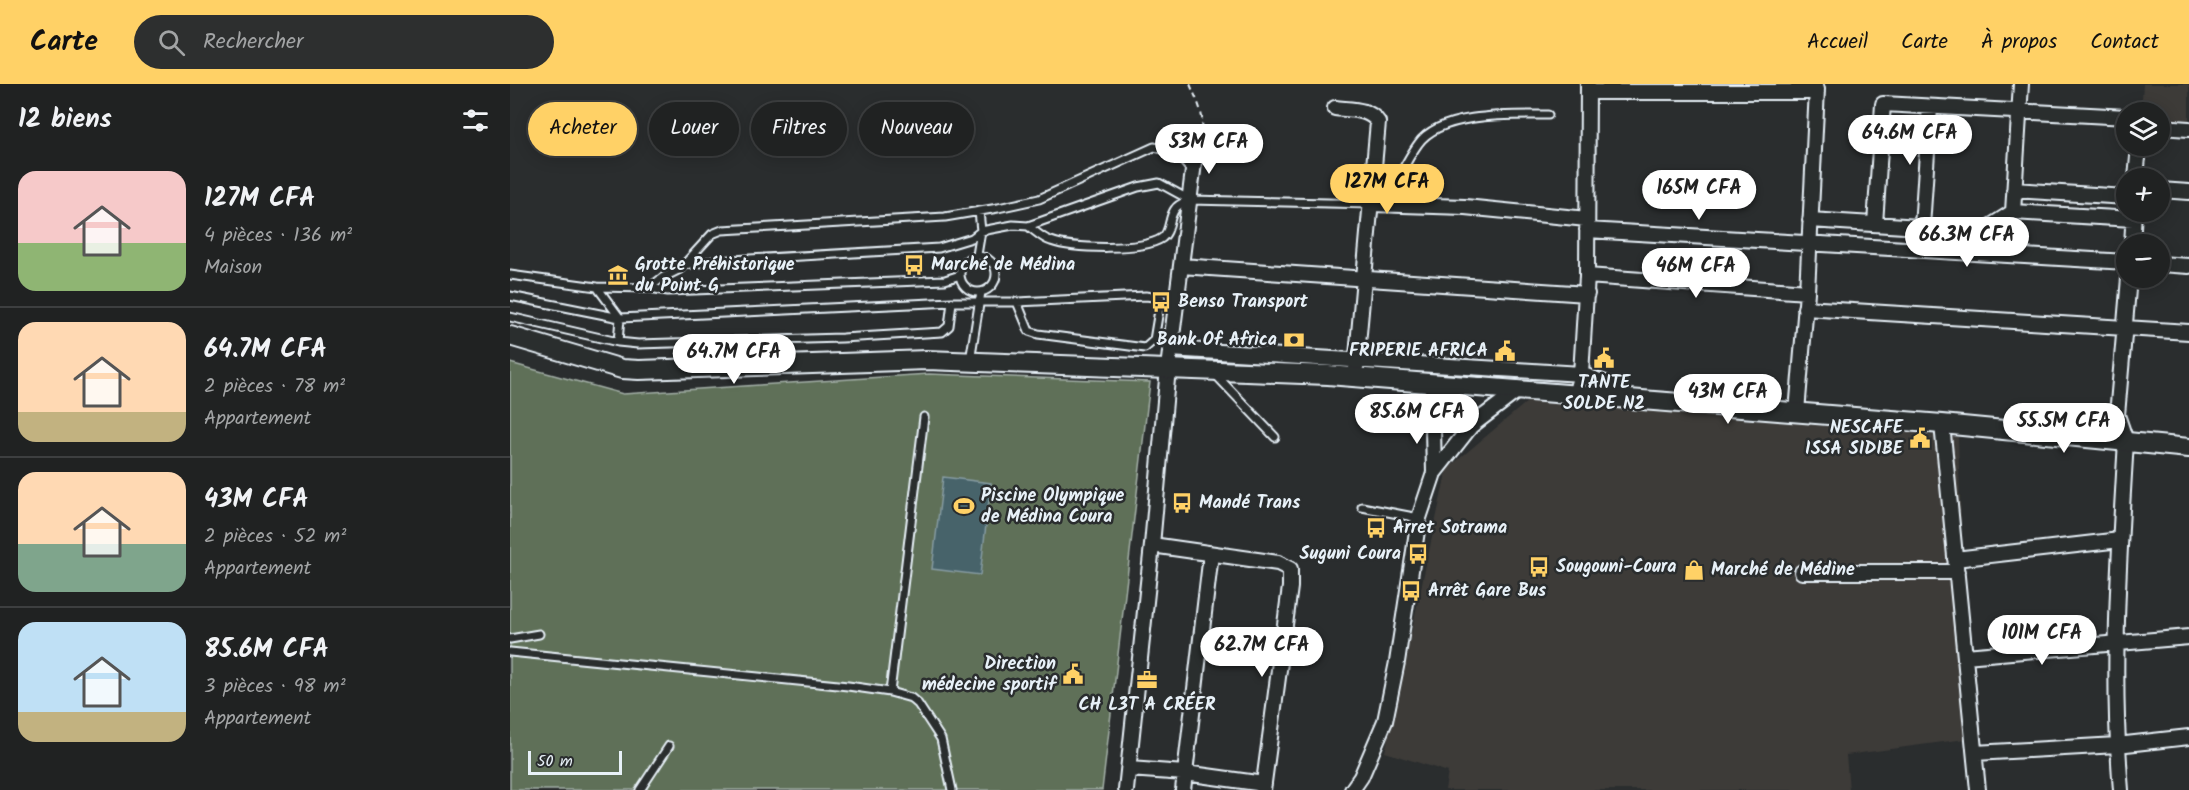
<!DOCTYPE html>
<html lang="fr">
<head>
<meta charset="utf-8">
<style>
  :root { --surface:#202222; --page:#2d2f2f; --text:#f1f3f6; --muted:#a2a4a5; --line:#3d3f40; --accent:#ffd166 }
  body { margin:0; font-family:Kalam,sans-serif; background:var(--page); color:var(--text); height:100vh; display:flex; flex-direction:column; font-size:22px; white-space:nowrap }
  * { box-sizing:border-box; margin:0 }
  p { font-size:20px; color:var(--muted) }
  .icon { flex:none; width:33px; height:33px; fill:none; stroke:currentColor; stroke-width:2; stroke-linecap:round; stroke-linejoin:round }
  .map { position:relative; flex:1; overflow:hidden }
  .sheet { display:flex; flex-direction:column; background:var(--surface); width:510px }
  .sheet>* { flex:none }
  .top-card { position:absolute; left:18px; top:18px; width:570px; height:54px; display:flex; gap:12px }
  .controls { position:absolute; left:1606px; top:18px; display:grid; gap:12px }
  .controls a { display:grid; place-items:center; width:54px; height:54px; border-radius:50%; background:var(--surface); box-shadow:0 3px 15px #0003,0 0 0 2px var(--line); font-size:30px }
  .scale { position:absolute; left:18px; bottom:15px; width:94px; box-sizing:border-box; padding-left:6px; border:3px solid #e8f1f8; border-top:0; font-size:16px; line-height:21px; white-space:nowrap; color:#e8f1f8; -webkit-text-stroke:4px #2a2d2e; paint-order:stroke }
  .price { position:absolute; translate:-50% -51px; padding:0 14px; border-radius:21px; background:#fff; color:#222; font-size:20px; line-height:39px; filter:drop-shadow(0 2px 3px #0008) }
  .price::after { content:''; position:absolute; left:50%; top:36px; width:18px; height:14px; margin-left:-9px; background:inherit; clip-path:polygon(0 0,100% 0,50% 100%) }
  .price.active { background:var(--accent); color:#111 }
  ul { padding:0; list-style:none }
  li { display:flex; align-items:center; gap:18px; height:150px; padding:0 18px }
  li+li { border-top:2px solid var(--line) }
  li span { display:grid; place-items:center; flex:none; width:168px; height:120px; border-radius:18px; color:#555 }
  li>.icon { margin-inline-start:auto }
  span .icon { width:72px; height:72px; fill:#fffc; stroke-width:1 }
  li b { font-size:26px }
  h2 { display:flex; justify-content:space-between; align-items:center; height:72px; padding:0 18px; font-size:26px }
  .pill { padding:0 21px; border-radius:27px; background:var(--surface); box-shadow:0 3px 15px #0003,0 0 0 2px var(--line); font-size:21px; line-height:54px }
  .pill.active { background:var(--accent); color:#111 }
  header { display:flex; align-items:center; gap:36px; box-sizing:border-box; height:84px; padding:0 30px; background:var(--accent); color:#111 }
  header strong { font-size:28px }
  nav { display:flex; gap:33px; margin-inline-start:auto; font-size:21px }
  .search { width:420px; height:54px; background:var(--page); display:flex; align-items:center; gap:15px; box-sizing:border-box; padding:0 21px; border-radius:33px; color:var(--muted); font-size:22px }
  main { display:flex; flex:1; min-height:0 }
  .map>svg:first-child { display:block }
  .built { fill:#3d3b38 }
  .green { fill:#5f7058; stroke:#a4b0a8; stroke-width:1.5 }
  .water { fill:#46636a; stroke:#879ca3; stroke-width:1.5 }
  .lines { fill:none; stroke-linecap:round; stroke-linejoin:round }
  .service-casing { stroke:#e8f1f8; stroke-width:11 }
  .minor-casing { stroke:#e8f1f8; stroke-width:18 }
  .tertiary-casing { stroke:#e8f1f8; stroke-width:22 }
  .path { stroke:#e8f1f8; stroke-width:2; stroke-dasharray:6 4.5; stroke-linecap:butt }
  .service { stroke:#2a2d2e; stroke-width:7 }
  .minor { stroke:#2a2d2e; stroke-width:14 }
  .tertiary { stroke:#2a2d2e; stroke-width:18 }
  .labels { text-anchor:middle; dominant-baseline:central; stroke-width:5; stroke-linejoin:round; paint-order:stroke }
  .poi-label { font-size:18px; font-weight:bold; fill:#e8f1f8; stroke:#2a2d2e; text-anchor:start }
</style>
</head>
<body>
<header>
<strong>Carte</strong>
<div class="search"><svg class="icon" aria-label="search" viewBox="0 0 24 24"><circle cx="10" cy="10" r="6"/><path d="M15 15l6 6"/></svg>Rechercher</div>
<nav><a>Accueil</a><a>Carte</a><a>À propos</a><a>Contact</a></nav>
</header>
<main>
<section class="sheet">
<h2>12 biens<svg class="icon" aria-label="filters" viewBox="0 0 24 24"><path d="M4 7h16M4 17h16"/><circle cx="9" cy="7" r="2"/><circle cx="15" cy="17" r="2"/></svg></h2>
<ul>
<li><span style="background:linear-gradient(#f6c9c9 60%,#8fb573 0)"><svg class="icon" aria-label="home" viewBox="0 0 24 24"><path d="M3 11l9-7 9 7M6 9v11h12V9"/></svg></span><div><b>127M CFA</b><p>4 pièces · 136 m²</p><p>Maison</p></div></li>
<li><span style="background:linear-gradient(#ffd9b3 75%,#c2b280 0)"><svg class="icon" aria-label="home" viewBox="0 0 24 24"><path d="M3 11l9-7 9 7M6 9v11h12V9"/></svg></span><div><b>64.7M CFA</b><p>2 pièces · 78 m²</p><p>Appartement</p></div></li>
<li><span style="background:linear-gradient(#ffd9b3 60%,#7fa58c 0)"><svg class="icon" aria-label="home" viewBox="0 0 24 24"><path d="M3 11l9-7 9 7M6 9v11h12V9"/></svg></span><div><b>43M CFA</b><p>2 pièces · 52 m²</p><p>Appartement</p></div></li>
<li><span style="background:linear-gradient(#bfe0f5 75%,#c2b280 0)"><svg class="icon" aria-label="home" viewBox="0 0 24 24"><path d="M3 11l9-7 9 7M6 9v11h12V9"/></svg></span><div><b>85.6M CFA</b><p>3 pièces · 98 m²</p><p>Appartement</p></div></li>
</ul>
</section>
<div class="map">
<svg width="1679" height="706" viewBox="0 0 1679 706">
  <rect width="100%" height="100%" fill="#2a2d2e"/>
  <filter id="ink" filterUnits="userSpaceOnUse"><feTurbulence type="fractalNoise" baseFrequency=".0167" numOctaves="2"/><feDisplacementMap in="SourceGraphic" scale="12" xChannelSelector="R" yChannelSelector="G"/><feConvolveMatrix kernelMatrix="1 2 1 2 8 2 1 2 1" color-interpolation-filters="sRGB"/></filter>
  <g filter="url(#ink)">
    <path class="built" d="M1633 0H1679V45L1650 43V28H1631Z
      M1018 317 1448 353 1456 586 1463 654 1336 671 1339 706H935L938 688 875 668 937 385Z"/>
    <path class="green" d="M0 279 113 310 419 290 640 298 592 706H0Z"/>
    <path class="water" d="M433 393 481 399 470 491 422 485Z"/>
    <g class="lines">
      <g class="service-casing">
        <path id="service" d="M680 116 649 99 628 103 518 142C525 147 533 155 541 157 563 165 633 167 652 154 661 148 658 134 665 125 668 120 675 118 680 116L862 120
          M875 121C885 101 895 78 908 60 930 28 1002 31 1038 31
          M467 171 471 147 503 141 518 142
          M450 190a18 18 0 1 1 36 0a18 18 0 1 1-36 0Z
          M174 181 204 177 429 164 462 154 471 147 469 127
          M0 191 87 203 139 204 152 194 170 185 202 150 212 146 435 133 488 124 529 115 644 63C663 66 671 73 682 88
          M87 203 110 234 108 258
          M139 204 158 207 435 196 450 191
          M0 212 110 234 442 218H507L636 212 651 214 644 256 635 264 528 250 519 247 507 218
          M0 233 108 258 128 260 332 254 432 248 439 242 442 218
          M460 277 471 208
          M705 290 765 353
          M852 423 909 434
          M0 555 29 550
          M0 568 338 602 380 608 401 614 408 620 431 655 442 706
          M380 608 414 333
          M130 706 159 662"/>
      </g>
      <g class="minor-casing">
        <path id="minor" d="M1078 8H1307
          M825 24C840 26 859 24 868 38L846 283
          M1650 43 1679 45
          M1626 94 1629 62
          M1504 106 1617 113
          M1650 106 1679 108
          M862 120 955 123 1077 135
          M1503 128 1511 0
          M1300 136 1473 147 1503 128 1623 135
          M1365 140 1373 20 1617 33
          M1412 143 1420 23
          M1077 146 1617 178
          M1622 160 1624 128
          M1650 180 1679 182
          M671 182 1077 210
          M1077 192 1297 208
          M1295 224 1679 248
          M660 265 1071 290 1106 303 1120 315
          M922 300 924 389
          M1065 311 1071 290 1077 192 1078 0
          M1287 328 1297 208 1307 5
          M1432 340 1468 706
          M642 461 768 479 780 485V503L753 706
          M1445 475 1610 456
          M1292 488H1447
          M1455 572 1679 553
          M1465 669 1607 661 1679 653
          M619 685 675 689 754 700
          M616 706 642 461 658 284 686 63
          M673 706 701 470
          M842 706 851 693 875 637 887 578 909 434 924 389 961 342 1007 307
          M1611 706C1601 590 1609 474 1616 357L1607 331 1619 194"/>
      </g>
      <g class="tertiary-casing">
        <path id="tertiary" d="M0 252 112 285 129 286 417 276 818 291 1432 340 1679 364"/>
      </g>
      <path class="path" d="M680 0C687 17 697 34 690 52"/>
      <use href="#service" class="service"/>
      <use href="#minor" class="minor"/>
      <use href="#tertiary" class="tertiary"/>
    </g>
  </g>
  <defs>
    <g id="bus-bare" transform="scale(1.62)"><path d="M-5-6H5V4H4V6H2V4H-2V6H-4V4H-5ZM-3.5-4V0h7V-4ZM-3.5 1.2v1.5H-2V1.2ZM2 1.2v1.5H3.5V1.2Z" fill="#ffd166" stroke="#2a2d2e" stroke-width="2.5" paint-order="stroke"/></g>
    <g id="museum-bare" transform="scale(1.62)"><path d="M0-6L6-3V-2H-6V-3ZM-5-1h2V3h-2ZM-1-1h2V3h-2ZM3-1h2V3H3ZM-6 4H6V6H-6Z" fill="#ffd166" stroke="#2a2d2e" stroke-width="2.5" paint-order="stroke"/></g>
    <g id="bank-bare" transform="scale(1.62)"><path d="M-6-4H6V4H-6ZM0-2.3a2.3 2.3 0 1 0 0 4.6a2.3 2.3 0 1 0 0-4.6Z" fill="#ffd166" stroke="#2a2d2e" stroke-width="2.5" paint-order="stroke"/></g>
    <g id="civic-bare" transform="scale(1.62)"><path d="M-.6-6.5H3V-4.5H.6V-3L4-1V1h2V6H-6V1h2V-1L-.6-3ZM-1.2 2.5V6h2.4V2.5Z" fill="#ffd166" stroke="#2a2d2e" stroke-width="2.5" paint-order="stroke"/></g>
    <g id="stadium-bare" transform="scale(1.62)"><path d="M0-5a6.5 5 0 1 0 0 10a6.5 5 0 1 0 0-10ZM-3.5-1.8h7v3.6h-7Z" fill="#ffd166" stroke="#2a2d2e" stroke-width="2.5" paint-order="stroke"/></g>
    <g id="shop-bare" transform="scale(1.62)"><path d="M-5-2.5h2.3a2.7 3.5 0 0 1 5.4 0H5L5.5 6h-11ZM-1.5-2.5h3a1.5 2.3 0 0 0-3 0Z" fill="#ffd166" stroke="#2a2d2e" stroke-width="2.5" paint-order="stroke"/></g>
    <g id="office-bare" transform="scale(1.62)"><path d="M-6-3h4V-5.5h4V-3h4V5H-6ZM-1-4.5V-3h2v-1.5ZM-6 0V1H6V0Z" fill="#ffd166" stroke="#2a2d2e" stroke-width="2.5" paint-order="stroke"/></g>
  </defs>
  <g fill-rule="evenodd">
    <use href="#bus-bare" x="404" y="181"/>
    <use href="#museum-bare" x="108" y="191"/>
    <use href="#bus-bare" x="651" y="218"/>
    <use href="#bank-bare" x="784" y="256"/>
    <use href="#civic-bare" x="995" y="267"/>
    <use href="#civic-bare" x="1094" y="274"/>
    <use href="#civic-bare" x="1410" y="354"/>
    <use href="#bus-bare" x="672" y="419"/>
    <use href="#stadium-bare" x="454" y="422"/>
    <use href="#bus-bare" x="866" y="444"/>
    <use href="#bus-bare" x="908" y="470"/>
    <use href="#bus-bare" x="1029" y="483"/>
    <use href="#shop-bare" x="1184" y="486"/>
    <use href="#bus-bare" x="901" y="507"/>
    <use href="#civic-bare" x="563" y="590"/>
    <use href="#office-bare" x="637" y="596"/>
  </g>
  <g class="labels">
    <g class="poi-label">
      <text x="125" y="181">Grotte Préhistorique<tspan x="125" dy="21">du Point G</tspan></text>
      <text x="421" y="181">Marché de Médina</text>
      <text x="668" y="218">Benso Transport</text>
      <text x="767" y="256" text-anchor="end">Bank Of Africa</text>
      <text x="978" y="267" text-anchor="end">FRIPERIE AFRICA</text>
      <text x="1094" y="299" text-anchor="middle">TANTE<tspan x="1094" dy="21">SOLDE N2</tspan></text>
      <text x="1393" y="344" text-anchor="end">NESCAFE<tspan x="1393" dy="21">ISSA SIDIBE</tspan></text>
      <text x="471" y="412">Piscine Olympique<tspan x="471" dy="21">de Médina Coura</tspan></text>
      <text x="689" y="419">Mandé Trans</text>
      <text x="883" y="444">Arret Sotrama</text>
      <text x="891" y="470" text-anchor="end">Suguni Coura</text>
      <text x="1046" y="483">Sougouni-Coura</text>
      <text x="1201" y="486">Marché de Médine</text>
      <text x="918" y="507">Arrêt Gare Bus</text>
      <text x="546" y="580" text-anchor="end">Direction<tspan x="546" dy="21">médecine sportif</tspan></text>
      <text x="637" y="621" text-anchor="middle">CH L3T A CRÉER</text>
    </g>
  </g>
</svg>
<div class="controls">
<a><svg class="icon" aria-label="layers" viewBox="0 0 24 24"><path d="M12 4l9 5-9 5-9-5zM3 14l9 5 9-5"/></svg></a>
<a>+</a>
<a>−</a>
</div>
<div class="scale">50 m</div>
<b class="price" style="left:1400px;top:82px">64.6M CFA</b>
<b class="price" style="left:699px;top:91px">53M CFA</b>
<b class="price active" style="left:877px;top:131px">127M CFA</b>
<b class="price" style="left:1189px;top:137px">165M CFA</b>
<b class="price" style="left:1457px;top:184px">66.3M CFA</b>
<b class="price" style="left:1186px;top:215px">46M CFA</b>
<b class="price" style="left:224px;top:301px">64.7M CFA</b>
<b class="price" style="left:1218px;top:341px">43M CFA</b>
<b class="price" style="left:907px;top:361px">85.6M CFA</b>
<b class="price" style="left:1554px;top:370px">55.5M CFA</b>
<b class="price" style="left:1532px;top:582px">101M CFA</b>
<b class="price" style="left:752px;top:594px">62.7M CFA</b>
<div class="top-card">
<a class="pill active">Acheter</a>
<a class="pill">Louer</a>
<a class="pill">Filtres</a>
<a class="pill">Nouveau</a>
</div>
</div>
</main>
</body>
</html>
